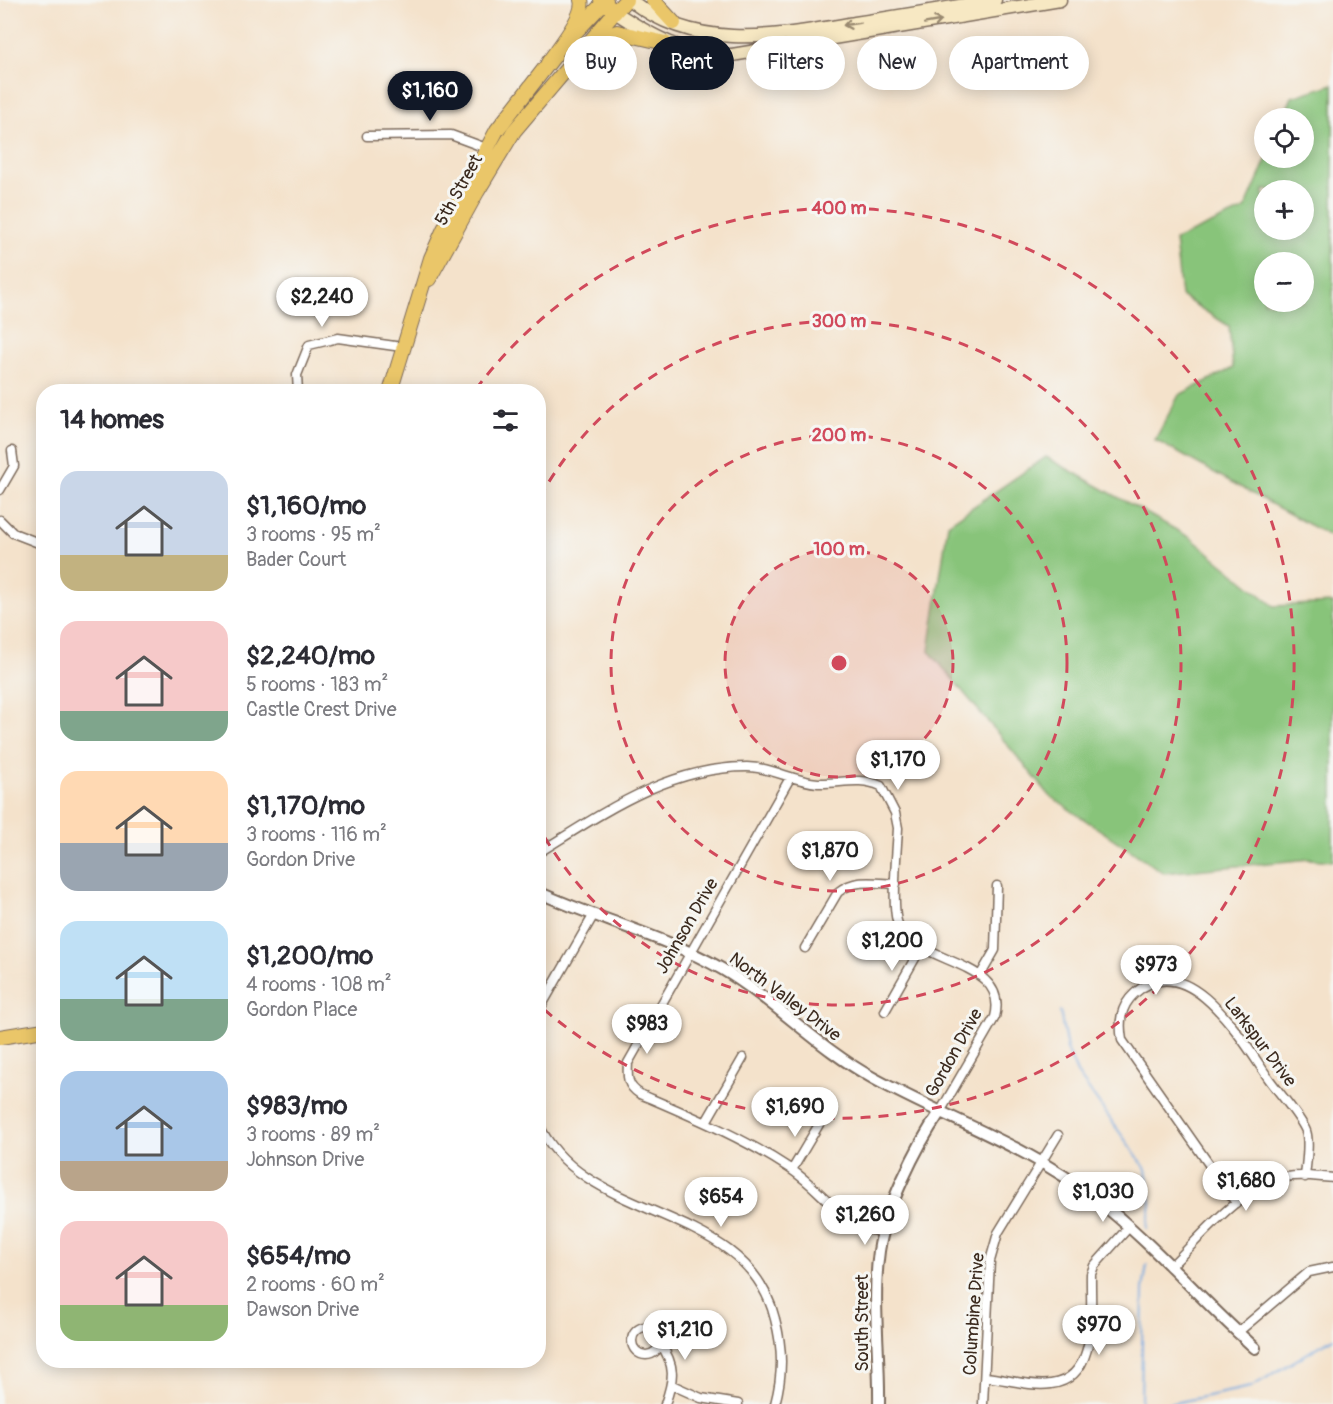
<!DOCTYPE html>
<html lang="en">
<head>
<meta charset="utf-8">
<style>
  :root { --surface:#fff; --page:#f2f2f3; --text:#2b2b33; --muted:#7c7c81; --accent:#111827 }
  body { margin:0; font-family:Pangolin,sans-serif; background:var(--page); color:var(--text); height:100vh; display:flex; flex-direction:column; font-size:22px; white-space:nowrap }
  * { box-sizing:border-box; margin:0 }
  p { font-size:20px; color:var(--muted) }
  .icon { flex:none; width:33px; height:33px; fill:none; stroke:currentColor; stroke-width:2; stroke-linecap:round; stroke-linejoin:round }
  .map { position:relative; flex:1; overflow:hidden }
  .drawer { position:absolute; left:36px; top:384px; width:510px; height:984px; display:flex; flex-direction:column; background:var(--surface); border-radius:24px; box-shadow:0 3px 15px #0003 }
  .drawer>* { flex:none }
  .banner { position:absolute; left:564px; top:36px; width:570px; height:54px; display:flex; gap:12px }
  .controls { position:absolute; left:1254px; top:108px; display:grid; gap:12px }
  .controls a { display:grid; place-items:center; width:60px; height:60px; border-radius:50%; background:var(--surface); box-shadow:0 3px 15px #0003; font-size:30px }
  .price { position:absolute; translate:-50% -51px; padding:0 14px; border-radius:21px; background:#fff; color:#222; font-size:20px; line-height:39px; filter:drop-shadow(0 2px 3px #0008) }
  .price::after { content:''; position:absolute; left:50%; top:36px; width:18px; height:14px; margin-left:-9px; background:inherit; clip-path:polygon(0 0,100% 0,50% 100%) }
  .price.on { background:var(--accent); color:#fff }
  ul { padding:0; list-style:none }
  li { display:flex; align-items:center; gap:18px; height:150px; padding:0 24px }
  li span { display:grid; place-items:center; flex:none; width:168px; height:120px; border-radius:18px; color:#555 }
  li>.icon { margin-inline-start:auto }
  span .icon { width:72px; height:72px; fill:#fffc; stroke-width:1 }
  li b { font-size:26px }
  h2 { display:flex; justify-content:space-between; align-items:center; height:72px; padding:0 24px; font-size:26px }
  .pill { padding:0 21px; border-radius:27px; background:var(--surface); box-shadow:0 3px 15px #0003; font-size:21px; line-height:54px }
  .pill.on { background:var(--accent); color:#fff }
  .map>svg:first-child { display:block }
  .green { fill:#88c47a; stroke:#62774c; stroke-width:1.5; fill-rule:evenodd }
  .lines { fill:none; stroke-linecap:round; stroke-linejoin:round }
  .stream { stroke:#71a6de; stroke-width:2 }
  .minor-casing { stroke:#7c6a5b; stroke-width:11 }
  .tertiary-casing { stroke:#7c6a5b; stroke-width:14 }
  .secondary-casing { stroke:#7c6a5b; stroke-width:15 }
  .primary-casing { stroke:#7c6a5b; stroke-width:16 }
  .trunk-casing { stroke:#7c6a5b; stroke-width:16 }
  .minor { stroke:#fff; stroke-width:8 }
  .tertiary { stroke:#fff; stroke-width:10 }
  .secondary { stroke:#f7e8c3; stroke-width:12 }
  .primary { stroke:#eac669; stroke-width:14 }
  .trunk { stroke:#eac669; stroke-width:14 }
  .oneway { stroke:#998970 }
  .ring { fill:none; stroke:#d1495b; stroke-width:3; stroke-dasharray:10 8 }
  .labels { text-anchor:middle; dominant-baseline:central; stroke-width:6; stroke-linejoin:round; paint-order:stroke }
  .street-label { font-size:18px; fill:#3b2a1e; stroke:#f6f6f2 }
  .centre { fill:#d1495b; stroke:#f6f6f2; stroke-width:3 }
  .ring-label { font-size:18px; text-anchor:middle; font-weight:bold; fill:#d1495b; stroke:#f6f6f2; stroke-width:6; stroke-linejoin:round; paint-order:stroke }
</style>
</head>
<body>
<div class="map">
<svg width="1333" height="1404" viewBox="0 0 1333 1404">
  <rect width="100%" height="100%" fill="#f6f6f2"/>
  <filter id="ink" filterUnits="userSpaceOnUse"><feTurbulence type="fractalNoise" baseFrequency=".0167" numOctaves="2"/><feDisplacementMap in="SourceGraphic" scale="12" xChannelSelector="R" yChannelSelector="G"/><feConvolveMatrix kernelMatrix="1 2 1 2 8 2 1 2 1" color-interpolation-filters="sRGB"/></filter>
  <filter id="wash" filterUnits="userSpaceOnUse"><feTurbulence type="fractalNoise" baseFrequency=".008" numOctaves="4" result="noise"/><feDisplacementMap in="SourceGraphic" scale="24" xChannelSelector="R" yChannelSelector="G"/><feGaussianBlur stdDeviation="1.35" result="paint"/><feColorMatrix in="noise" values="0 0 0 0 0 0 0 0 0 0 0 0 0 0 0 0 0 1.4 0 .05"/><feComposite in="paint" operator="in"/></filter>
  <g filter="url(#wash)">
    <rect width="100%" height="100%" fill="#f4e2cb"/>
    <path class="green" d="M1333 84V538L1155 440 1179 395 1233 368 1229 326 1181 296 1175 240 1245 209 1267 158H1304V118H1283L1292 97ZM1304 190V230H1264V190ZM1264 262H1304V302H1264Z
      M1046 457 1191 538 1274 606 1333 603V861L1310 859 1164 873 1051 797 929 651 948 524Z"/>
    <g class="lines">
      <path class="stream" d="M1060 1011 1067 1049 1077 1073 1146 1169 1151 1204 1147 1228
        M1141 1404 1143 1289 1147 1265
        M1169 1404 1251 1387 1333 1338"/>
    </g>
  </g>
  <g filter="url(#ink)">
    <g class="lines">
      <g class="minor-casing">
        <path id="minor" d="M367 136 451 135 486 148
          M298 392 297 375 309 345 338 338 402 347
          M0 490 14 466 12 451
          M0 520 13 533 44 545
          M790 778 628 1063C627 1077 627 1086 640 1094 691 1116 742 1137 789 1168 826 1192 836 1221 882 1233
          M538 853C603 813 667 767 747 767 771 767 793 781 818 783 840 784 859 776 881 786L895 813 898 828C897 849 891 907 898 924 915 965 1010 959 995 1017L940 1112
          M805 948 838 892C856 878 875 883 896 884
          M980 976 995 950 997 886
          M885 1011 922 946
          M538 1012 593 916
          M706 1122 743 1058
          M538 1123C585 1225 747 1202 775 1319 783 1349 783 1374 775 1404
          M792 1170 821 1121
          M1236 1203 1122 1040C1119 1023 1120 1007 1134 994 1188 944 1244 1043 1269 1079 1279 1093 1300 1116 1306 1131 1310 1143 1306 1164 1305 1177
          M1170 1267C1204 1234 1239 1187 1287 1177 1301 1174 1318 1177 1333 1178
          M632 1341a14 14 0 1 1 28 0a14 14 0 1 1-28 0Z
          M1237 1333 1309 1272 1333 1267
          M660 1343C676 1366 674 1379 665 1404
          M986 1377C1006 1379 1031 1387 1051 1384 1100 1378 1090 1309 1091 1274L1094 1266 1129 1227
          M672 1385 701 1398 738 1404
          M983 1404 990 1261 998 1233 1058 1135"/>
      </g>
      <g class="tertiary-casing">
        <path id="tertiary" d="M538 892C599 920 665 936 722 969 776 1001 818 1048 873 1078 947 1119 1029 1146 1096 1199 1154 1244 1201 1300 1255 1348
          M879 1404C880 1354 872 1301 879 1251 885 1210 916 1147 940 1112"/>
      </g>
      <g class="secondary-casing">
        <path id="secondary" d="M630 0C698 53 777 36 855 23 901 16 948 8 995 0
          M615 12C651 36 687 56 732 55L1060 0"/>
      </g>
      <g class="primary-casing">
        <path id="primary" d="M570 38 606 0
          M592 43 617 32 665 43
          M429 279 477 192 514 131 615 12
          M390 392 431 258 444 229 497 130 555 55
          M0 1037 44 1030"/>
      </g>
      <g class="trunk-casing">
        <path id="trunk" d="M601 0 615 12 626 0
          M653 0 674 23
          M548 63C557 49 586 16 581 0"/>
      </g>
      <use href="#minor" class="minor"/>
      <use href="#tertiary" class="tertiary"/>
      <use href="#secondary" class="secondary"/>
      <use href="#primary" class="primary"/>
      <use href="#trunk" class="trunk"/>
    </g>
    <defs><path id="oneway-shaft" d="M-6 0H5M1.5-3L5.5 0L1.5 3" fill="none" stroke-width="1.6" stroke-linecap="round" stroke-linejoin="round" transform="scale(1.5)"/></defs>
    <g class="oneway">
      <use href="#oneway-shaft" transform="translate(933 22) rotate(-10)"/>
      <use href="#oneway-shaft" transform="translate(852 24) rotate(171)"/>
    </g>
  </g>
  <circle cx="839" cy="663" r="114" fill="#d1495b" fill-opacity=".12"/>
  <g class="ring">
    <circle cx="839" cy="663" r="114"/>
    <circle cx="839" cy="663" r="228"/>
    <path d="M540 497A342 342 0 1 1 540 829"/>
    <path d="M476 389A455 455 0 1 1 540 1006"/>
  </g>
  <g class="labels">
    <g class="street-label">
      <text transform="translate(459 190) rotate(-61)">5th Street</text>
      <text transform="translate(687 926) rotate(-60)">Johnson Drive</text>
      <text transform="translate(785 997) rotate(37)">North Valley Drive</text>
      <text transform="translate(1260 1042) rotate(53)">Larkspur Drive</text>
      <text transform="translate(954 1053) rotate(-61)">Gordon Drive</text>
      <text transform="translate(974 1314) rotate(-86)">Columbine Drive</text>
      <text transform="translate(862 1323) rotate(-90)">South Street</text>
    </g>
  </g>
  <circle cx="839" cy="663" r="9" class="centre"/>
  <g class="ring-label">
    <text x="839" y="214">400 m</text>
    <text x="839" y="327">300 m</text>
    <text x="839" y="441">200 m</text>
    <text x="839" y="555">100 m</text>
  </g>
</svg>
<div class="controls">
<a><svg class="icon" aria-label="locate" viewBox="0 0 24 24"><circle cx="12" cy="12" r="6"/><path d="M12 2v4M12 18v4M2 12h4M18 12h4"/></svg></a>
<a>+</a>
<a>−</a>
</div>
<b class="price on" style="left:430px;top:122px">$1,160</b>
<b class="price" style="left:322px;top:328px">$2,240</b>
<b class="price" style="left:898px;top:791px">$1,170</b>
<b class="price" style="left:830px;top:882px">$1,870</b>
<b class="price" style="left:892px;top:972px">$1,200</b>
<b class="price" style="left:1156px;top:996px">$973</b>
<b class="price" style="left:647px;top:1055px">$983</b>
<b class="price" style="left:795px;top:1138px">$1,690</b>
<b class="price" style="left:1246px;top:1212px">$1,680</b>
<b class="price" style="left:1103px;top:1223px">$1,030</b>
<b class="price" style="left:721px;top:1228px">$654</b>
<b class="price" style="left:865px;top:1246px">$1,260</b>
<b class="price" style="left:1099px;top:1356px">$970</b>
<b class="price" style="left:685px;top:1361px">$1,210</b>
<div class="banner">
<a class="pill">Buy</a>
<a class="pill on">Rent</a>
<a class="pill">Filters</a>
<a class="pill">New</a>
<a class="pill">Apartment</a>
</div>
<section class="drawer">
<h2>14 homes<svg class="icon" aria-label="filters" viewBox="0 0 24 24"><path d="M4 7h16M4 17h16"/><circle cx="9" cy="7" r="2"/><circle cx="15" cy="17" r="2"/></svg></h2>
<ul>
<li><span style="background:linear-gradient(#c9d6e8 70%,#c2b280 0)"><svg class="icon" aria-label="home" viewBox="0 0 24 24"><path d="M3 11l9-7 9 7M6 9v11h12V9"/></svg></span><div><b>$1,160/mo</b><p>3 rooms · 95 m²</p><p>Bader Court</p></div></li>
<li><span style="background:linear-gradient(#f6c9c9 75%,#7fa58c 0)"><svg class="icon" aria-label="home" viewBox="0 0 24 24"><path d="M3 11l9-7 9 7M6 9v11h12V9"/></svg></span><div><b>$2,240/mo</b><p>5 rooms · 183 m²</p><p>Castle Crest Drive</p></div></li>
<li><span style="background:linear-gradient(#ffd9b3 60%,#9aa5b1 0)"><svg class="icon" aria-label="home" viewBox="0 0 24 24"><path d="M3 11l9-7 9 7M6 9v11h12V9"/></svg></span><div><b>$1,170/mo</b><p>3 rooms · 116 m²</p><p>Gordon Drive</p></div></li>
<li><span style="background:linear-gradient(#bfe0f5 65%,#7fa58c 0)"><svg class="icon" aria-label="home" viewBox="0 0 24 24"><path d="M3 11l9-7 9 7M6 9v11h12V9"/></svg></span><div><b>$1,200/mo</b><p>4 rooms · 108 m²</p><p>Gordon Place</p></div></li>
<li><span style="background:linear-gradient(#a9c7e8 75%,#b9a48a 0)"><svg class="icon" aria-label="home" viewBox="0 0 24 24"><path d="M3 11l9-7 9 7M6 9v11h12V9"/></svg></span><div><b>$983/mo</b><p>3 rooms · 89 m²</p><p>Johnson Drive</p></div></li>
<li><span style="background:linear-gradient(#f6c9c9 70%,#8fb573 0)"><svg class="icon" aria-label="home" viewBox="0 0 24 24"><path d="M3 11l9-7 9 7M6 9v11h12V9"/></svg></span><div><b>$654/mo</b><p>2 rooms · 60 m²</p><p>Dawson Drive</p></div></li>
</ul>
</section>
</div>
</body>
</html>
